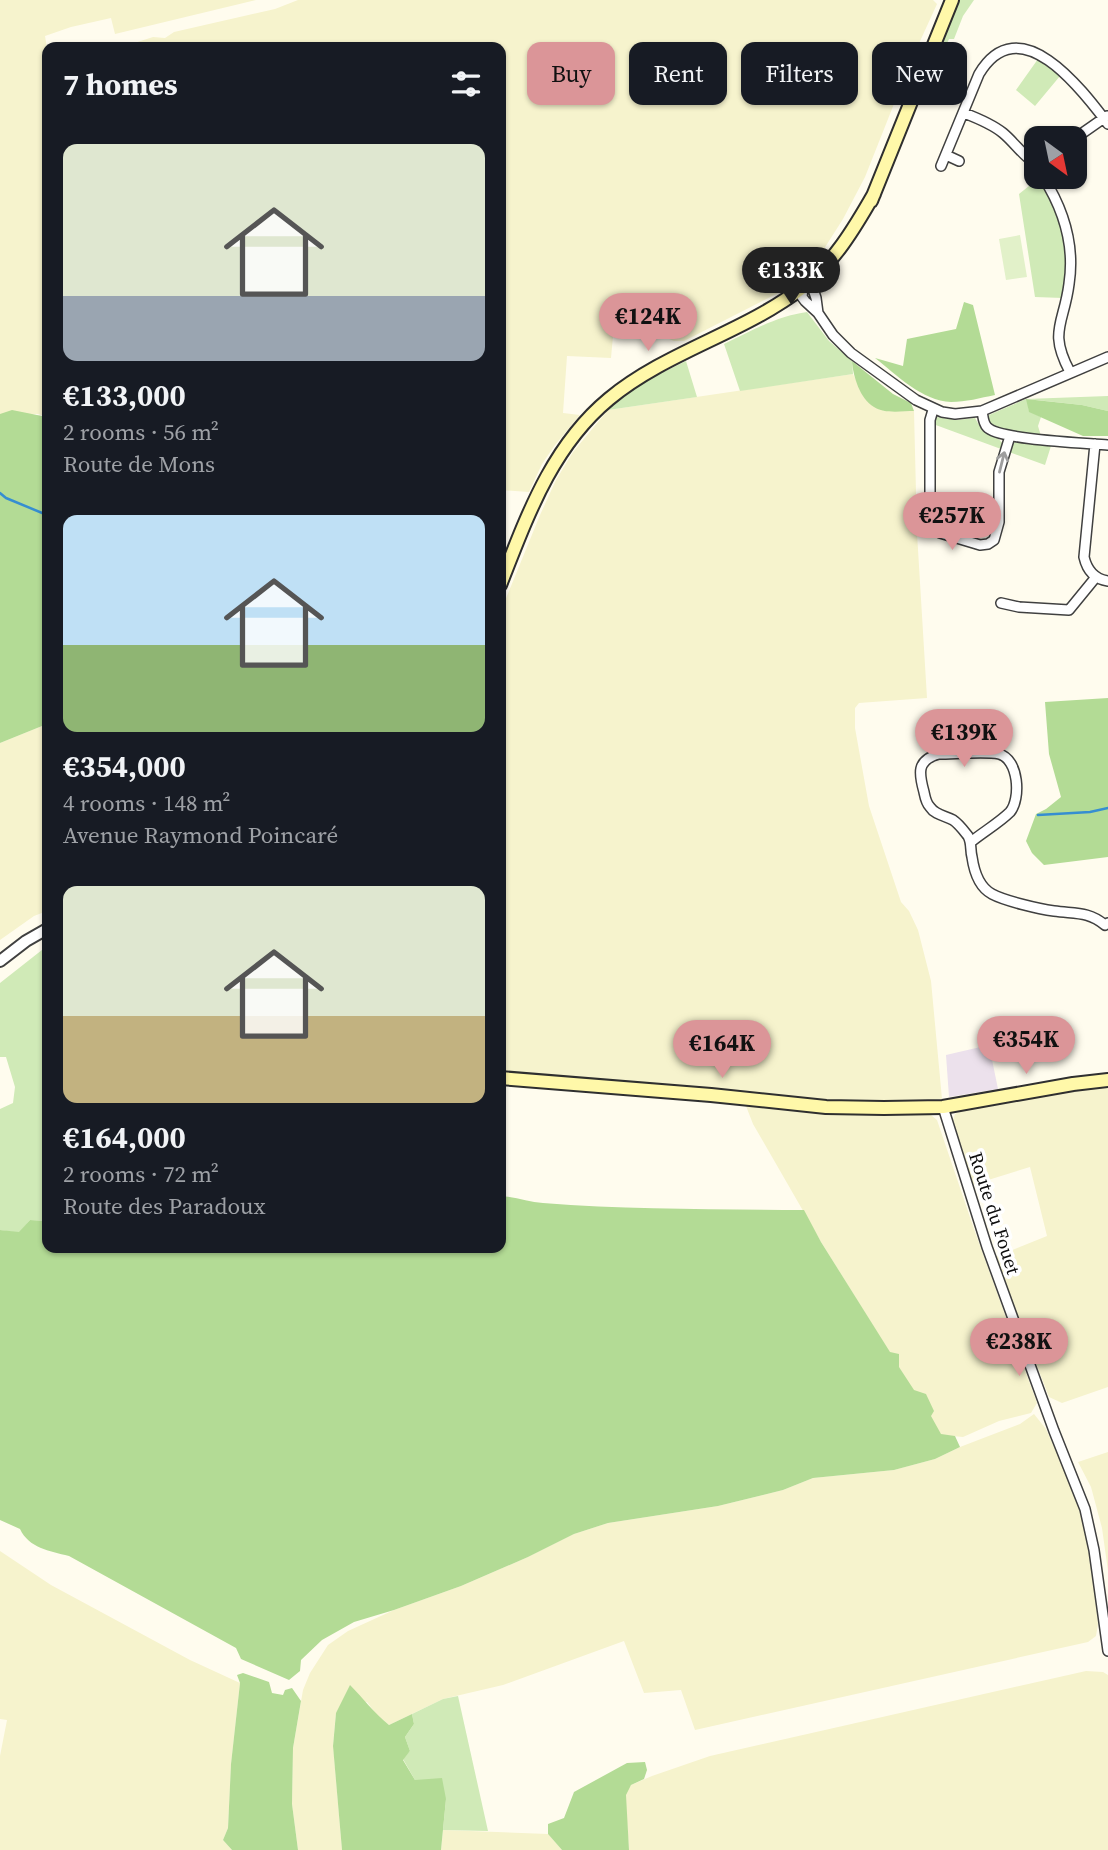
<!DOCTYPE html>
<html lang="en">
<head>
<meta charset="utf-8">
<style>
  :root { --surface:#171b24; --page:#242831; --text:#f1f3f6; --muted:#9ea1a6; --accent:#db9598 }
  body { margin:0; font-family:"Source Serif 4",serif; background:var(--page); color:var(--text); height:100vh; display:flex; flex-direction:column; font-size:26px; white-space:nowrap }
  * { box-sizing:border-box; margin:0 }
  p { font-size:23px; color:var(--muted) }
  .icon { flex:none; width:38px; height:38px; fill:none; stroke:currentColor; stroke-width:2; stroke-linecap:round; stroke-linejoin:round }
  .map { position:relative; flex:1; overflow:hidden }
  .drawer { position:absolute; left:42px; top:42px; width:464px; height:1211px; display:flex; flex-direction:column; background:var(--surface); border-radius:14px; box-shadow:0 2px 5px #0004 }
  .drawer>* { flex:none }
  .banner { position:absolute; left:527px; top:42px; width:476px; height:63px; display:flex; gap:14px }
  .needle { width:46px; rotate:147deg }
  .tools { position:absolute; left:1024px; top:126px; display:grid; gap:14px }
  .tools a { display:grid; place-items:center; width:63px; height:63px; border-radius:14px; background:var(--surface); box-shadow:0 2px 5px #0004; font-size:35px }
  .price { position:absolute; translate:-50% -60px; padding:0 16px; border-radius:24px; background:var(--accent); color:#111; font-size:23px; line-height:46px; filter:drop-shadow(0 2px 4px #0008) }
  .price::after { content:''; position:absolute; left:50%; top:42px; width:21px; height:16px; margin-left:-10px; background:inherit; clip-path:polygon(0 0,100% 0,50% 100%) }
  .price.current { background:#222; color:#fff }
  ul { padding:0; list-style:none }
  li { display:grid; align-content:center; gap:14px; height:371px; padding:0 21px }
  li span { display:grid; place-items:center; height:217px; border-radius:14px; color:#555 }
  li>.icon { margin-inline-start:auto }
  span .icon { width:126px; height:126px; fill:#fffc; stroke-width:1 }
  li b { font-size:30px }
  h2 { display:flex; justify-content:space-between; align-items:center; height:84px; padding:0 21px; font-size:30px }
  .pill { padding:0 24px; border-radius:14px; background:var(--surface); box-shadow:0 2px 5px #0004; font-size:24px; line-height:63px }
  .pill.current { background:var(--accent); color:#111 }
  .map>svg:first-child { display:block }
  .industrial { fill:#ece1ec }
  .farmland { fill:#f6f3cd }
  .green { fill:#d0eab7 }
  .forest { fill:#b3db95 }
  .pitch { fill:#e2f1c9 }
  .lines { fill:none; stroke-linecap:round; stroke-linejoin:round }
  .stream { stroke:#368ed1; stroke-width:2.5 }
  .minor-casing { stroke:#404040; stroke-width:12 }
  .tertiary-casing { stroke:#404040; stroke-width:14 }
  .secondary-casing { stroke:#2f2f2f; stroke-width:16 }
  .minor { stroke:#fff; stroke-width:9 }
  .tertiary { stroke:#fff; stroke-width:10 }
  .secondary { stroke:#fff8a9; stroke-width:12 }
  .oneway { stroke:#9e9e9e }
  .labels { text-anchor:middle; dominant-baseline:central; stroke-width:7; stroke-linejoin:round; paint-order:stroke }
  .street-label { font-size:19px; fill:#0d0d0d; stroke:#fff }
</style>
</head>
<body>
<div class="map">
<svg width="1108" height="1850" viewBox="0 0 1108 1850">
  <rect width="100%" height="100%" fill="#fffcee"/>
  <path class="industrial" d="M989 1045 998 1089 949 1097 946 1055Z"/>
  <path class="farmland" d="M0 0H256L115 34 111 18 71 27 45 36 47 48V417L38 414H0Z
    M298 0H933L937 4 911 61 865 177 843 219 822 252 797 278 780 292 684 341H674L662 336 655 338 613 336 611 358 567 356 563 413 580 415 555 445 542 464 529 492 501 490 500 47H122L153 37 165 38 174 32 275 9Z
    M853 374 865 398 884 411H914L917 533 927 698 859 703 855 708V728L869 806 901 902 909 911 918 930 931 981 942 1099 917 1102 864 1103 817 1100 776 1096 753 1092 722 1091 501 1073 500 613 540 515 556 480 573 452 608 410Z
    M47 724V911L34 916 0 940V743Z
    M1108 1087V1387L1062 1403 1049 1397 995 1257 1047 1236 1030 1167 972 1185 953 1120 955 1114 963 1110 1062 1091Z
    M746 1106 801 1112 859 1115H931L937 1120 974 1229 1037 1403 1031 1413 999 1421 963 1437 941 1435 821 1242 753 1124Z
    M1034 1414 1046 1429 1075 1493 1083 1518 1092 1570 1098 1624 1096 1636 1088 1642 695 1730 681 1690 644 1693 624 1641 503 1685 443 1699 389 1725 376 1714 367 1702 336 1713 333 1745 342 1850H298L292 1804 293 1748 303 1690 310 1673 328 1645 348 1631 394 1610 461 1586 528 1557 574 1534 608 1523 718 1506 783 1490 813 1478 894 1470 935 1459 960 1447 1020 1424Z
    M1108 1452V1571L1102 1528 1091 1487 1078 1462Z
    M0 1551 51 1585 190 1660 240 1683 231 1764 228 1828 223 1840 232 1850H0V1756L7 1720 0 1719Z
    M1086 1671 1103 1672 1108 1675V1850H629L625 1795 631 1785 652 1776 710 1756Z
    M443 1830 548 1834 562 1850H441Z"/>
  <path class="green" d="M958 0H974L963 16 954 39H949L939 60 933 58Z
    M1038 59 1060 76 1035 106 1016 90Z
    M1039 178C1065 216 1069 253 1063 298L1035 297 1019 194Z
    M807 312 829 341 852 361 853 374 740 391 724 344C751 331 777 316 807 312Z
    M686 361 697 397 608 410C631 387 657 375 686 361Z
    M1108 396V411L1082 405 1027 399 1029 411 1041 417 1038 426 1041 436C1029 434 992 434 988 421 988 419 989 417 989 415L1026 399Z
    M937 417 957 420 975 418 982 430 988 434 997 437 1003 444 1001 449 933 424Z
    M1015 442 1051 446 1045 465 1009 452 1011 446Z
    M47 946V1221L30 1220 19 1233 0 1230V1109L13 1103 15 1087 6 1057H0V983Z
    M458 1696 488 1831 443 1830 446 1799 415 1780 403 1759 410 1751 405 1737 414 1724 412 1714 443 1699Z"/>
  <path class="forest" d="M964 302 973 305 995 395C980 398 966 402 951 402 922 401 897 375 875 358L903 366 907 339 956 329Z
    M852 361 893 394 911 403 914 411C902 411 884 414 874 407 860 399 853 376 852 361Z
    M1026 399 1082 405 1108 411V436H1083L1029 412Z
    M12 410 47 417V724L0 743V414Z
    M1108 698V857L1044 865 1032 853 1026 841 1036 814 1046 809 1061 797 1049 754 1045 702Z
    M501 1196C515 1197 529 1202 543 1203 630 1210 717 1209 804 1210L821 1242 890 1352 899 1354V1367L914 1390 926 1394 934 1411 931 1416 941 1434 955 1436 960 1447 935 1459 894 1470 813 1478 783 1490 718 1506 608 1523 574 1534 528 1557 461 1586 394 1610 354 1622 322 1640 301 1660 300 1671 289 1680 241 1659 236 1648 69 1556C49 1551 29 1548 20 1529L0 1520V1230L19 1232 30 1220 47 1221V1248H500Z
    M243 1673 269 1682 272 1693 283 1695 285 1690 292 1688 301 1701 293 1748 292 1804 298 1850H232L223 1840 228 1828 231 1764 240 1683 237 1675Z
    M350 1685C363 1698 374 1713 389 1725L412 1714 414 1724 405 1737 410 1751 403 1760 415 1780 442 1778 446 1799 441 1850H342L333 1746 336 1713Z
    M645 1762 647 1770 644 1779 631 1785 626 1795 629 1850H562L548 1834V1824L564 1818 574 1792 627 1763Z"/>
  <path class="pitch" d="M1020 235 1027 277 1006 280 999 239Z"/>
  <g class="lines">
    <path class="stream" d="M0 493 6 498 47 515
      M1038 815 1090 812 1108 808"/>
    <g class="minor-casing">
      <path id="minor" d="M964 113C977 118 992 124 1003 133 1015 143 1023 156 1036 164
        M1074 139 1107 116
        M946 155 959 161
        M941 166 979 74C1019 7 1081 88 1108 124
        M1043 177C1064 210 1075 245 1069 284 1064 324 1048 331 1070 372
        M818 313 816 298 813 289 803 287 802 297 805 301 818 313 833 335 851 353 916 400 942 412 955 414 982 411 1108 357
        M933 410 930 420V521L934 528 940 533 980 545 988 544 994 540 999 522V472L1010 436
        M982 411C983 416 983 423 987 427 998 440 1087 443 1108 445
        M1095 444 1084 557C1087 570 1094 579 1108 581
        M1001 603 1019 607 1069 610 1096 577
        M971 842C983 832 999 823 1010 812 1021 799 1019 759 999 754 986 751 954 754 939 754 916 760 919 774 924 792 925 797 926 803 930 807 935 815 946 816 953 820 959 824 964 831 968 836 972 843 970 850 972 857 974 871 979 887 992 894 1005 901 1039 909 1054 911 1075 914 1088 911 1105 925L1108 923
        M943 1107 987 1247 1054 1431 1085 1509 1094 1550 1108 1651"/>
    </g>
    <g class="tertiary-casing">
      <path id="tertiary" d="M0 961 26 941 47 929"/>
    </g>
    <g class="secondary-casing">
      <path id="secondary" d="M871 201 952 0
        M500 585C527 517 551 447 609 399 667 351 744 333 803 287 834 262 854 229 874 194
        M500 1078 711 1095 826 1107 884 1108 943 1107 1073 1084 1108 1080"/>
    </g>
    <use href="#minor" class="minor"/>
    <use href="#tertiary" class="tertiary"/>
    <use href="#secondary" class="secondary"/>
  </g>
  <defs><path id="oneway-shaft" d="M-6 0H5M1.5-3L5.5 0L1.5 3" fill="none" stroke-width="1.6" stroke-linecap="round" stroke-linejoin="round" transform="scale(1.75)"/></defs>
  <use class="oneway" href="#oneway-shaft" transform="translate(1002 462) rotate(-76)"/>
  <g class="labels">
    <g class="street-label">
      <text transform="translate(995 1213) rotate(72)">Route du Fouet</text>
    </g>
  </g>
</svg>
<div class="tools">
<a><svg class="needle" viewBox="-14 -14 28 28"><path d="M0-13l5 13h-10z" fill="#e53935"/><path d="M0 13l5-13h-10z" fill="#9ea1a6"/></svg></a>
</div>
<b class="price current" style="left:791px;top:307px">€133K</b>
<b class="price" style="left:648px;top:353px">€124K</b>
<b class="price" style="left:952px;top:552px">€257K</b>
<b class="price" style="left:964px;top:769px">€139K</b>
<b class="price" style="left:1026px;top:1076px">€354K</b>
<b class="price" style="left:722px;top:1080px">€164K</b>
<b class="price" style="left:1019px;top:1378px">€238K</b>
<div class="banner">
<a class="pill current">Buy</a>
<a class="pill">Rent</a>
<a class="pill">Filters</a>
<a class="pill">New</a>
</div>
<section class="drawer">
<h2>7 homes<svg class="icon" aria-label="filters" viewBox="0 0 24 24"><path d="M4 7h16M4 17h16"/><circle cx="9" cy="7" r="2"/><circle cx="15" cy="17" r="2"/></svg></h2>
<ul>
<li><span style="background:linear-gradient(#dfe7d0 70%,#9aa5b1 0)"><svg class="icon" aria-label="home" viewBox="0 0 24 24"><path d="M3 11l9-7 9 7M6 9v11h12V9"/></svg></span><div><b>€133,000</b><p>2 rooms · 56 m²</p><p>Route de Mons</p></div></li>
<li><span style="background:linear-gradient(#bfe0f5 60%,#8fb573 0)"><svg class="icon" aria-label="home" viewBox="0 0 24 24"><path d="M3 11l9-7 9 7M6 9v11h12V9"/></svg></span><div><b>€354,000</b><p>4 rooms · 148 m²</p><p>Avenue Raymond Poincaré</p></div></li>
<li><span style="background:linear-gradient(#dfe7d0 60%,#c2b280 0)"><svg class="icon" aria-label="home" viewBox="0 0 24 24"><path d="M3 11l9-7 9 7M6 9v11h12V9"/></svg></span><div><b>€164,000</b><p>2 rooms · 72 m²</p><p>Route des Paradoux</p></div></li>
</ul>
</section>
</div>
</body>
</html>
